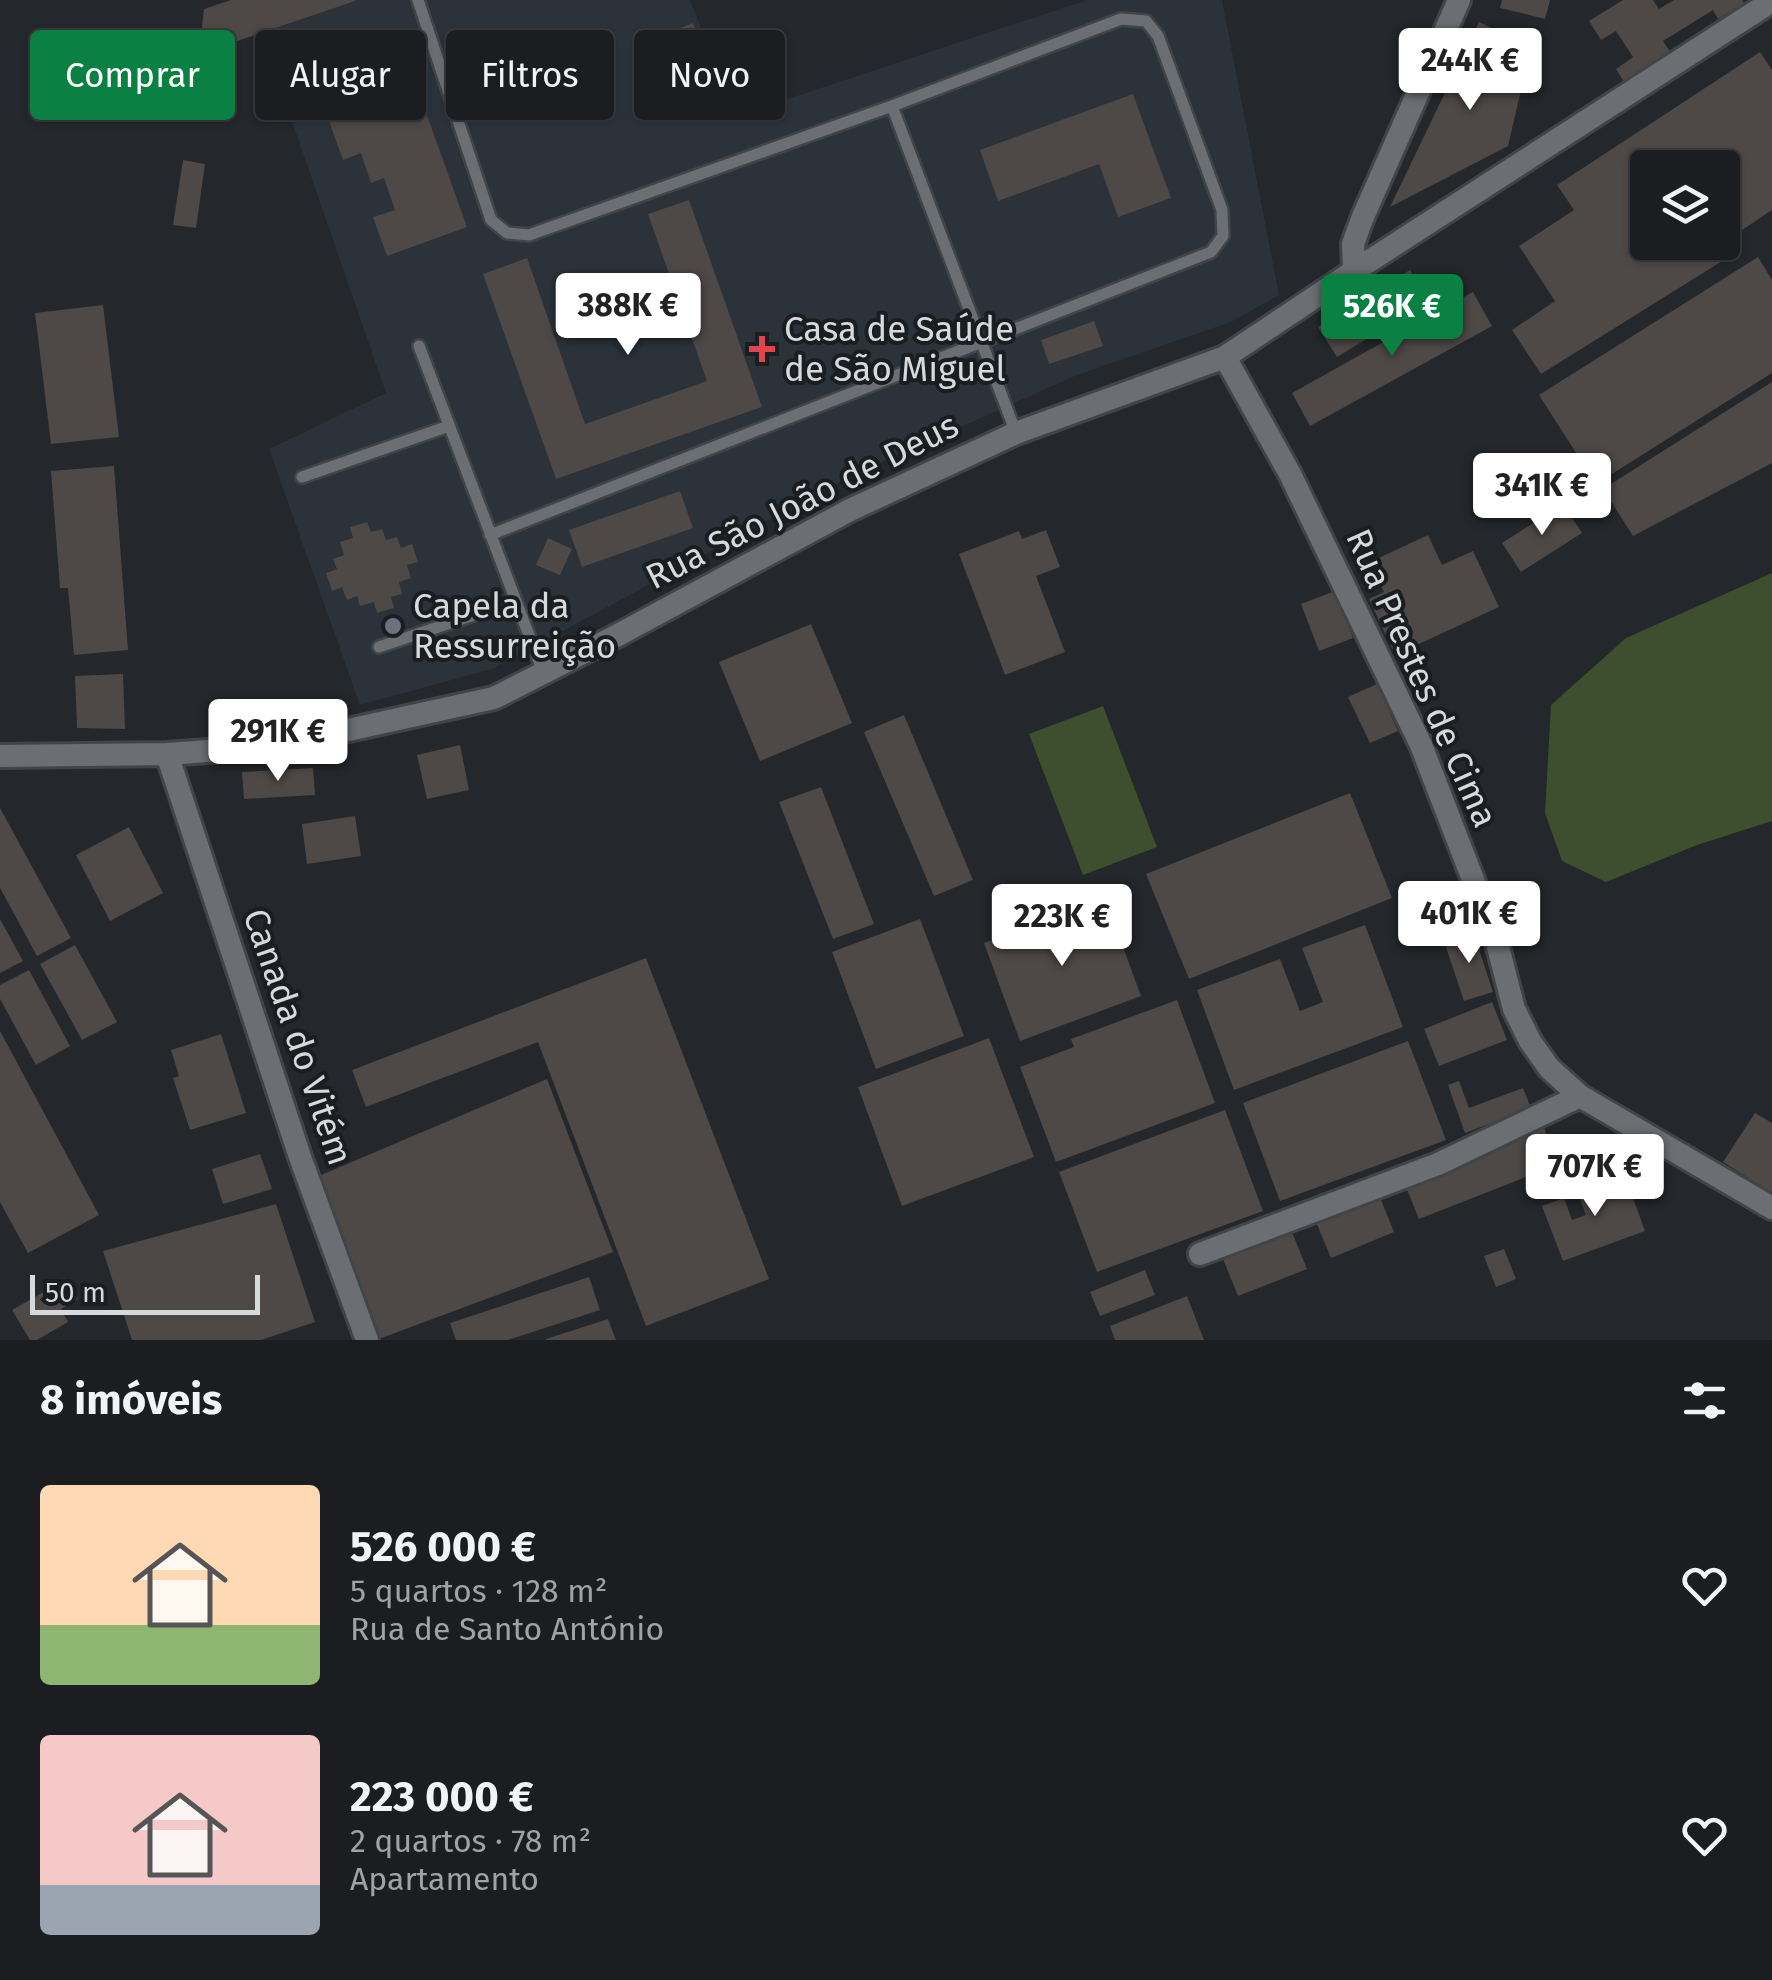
<!DOCTYPE html>
<html lang="pt">
<head>
<meta charset="utf-8">
<style>
  :root { --surface:#1b1d20; --page:#242629; --text:#f1f3f6; --muted:#a0a2a5; --line:#393b3e; --accent:#0b8043 }
  body { margin:0; font-family:"Fira Sans",sans-serif; background:var(--page); color:var(--text); height:100vh; display:flex; flex-direction:column; font-size:38px; white-space:nowrap }
  * { box-sizing:border-box; margin:0 }
  p { font-size:32px; color:var(--muted) }
  .icon { flex:none; width:55px; height:55px; fill:none; stroke:currentColor; stroke-width:2; stroke-linecap:round; stroke-linejoin:round }
  .map { position:relative; height:1340px; overflow:hidden }
  .sheet { display:flex; flex-direction:column; background:var(--surface); flex:1 }
  .sheet>* { flex:none }
  .hud { position:absolute; left:30px; top:30px; width:1000px; height:90px; display:flex; gap:20px }
  .tools { position:absolute; left:1630px; top:150px; display:grid; gap:20px }
  .tools a { display:grid; place-items:center; width:110px; height:110px; border-radius:10px; background:var(--surface); box-shadow:0 2px 8px #0004,0 0 0 2px var(--line); font-size:50px }
  .scale { position:absolute; left:30px; bottom:25px; width:230px; box-sizing:border-box; padding-left:10px; border:5px solid #d7dadc; border-top:0; font-size:28px; line-height:35px; white-space:nowrap; color:#d7dadc; -webkit-text-stroke:8px #1a1e21; paint-order:stroke }
  .price { position:absolute; translate:-50% -85px; padding:0 22px; border-radius:10px; background:#fff; color:#222; font-size:32px; line-height:65px; filter:drop-shadow(0 2px 5px #0008) }
  .price::after { content:''; position:absolute; left:50%; top:60px; width:30px; height:22px; margin-left:-15px; background:inherit; clip-path:polygon(0 0,100% 0,50% 100%) }
  .price.on { background:var(--accent); color:#fff }
  ul { padding:0; list-style:none }
  li { display:flex; align-items:center; gap:30px; height:250px; padding:0 40px }
  li span { display:grid; place-items:center; flex:none; width:280px; height:200px; border-radius:10px; color:#555 }
  li>.icon { margin-inline-start:auto }
  span .icon { width:120px; height:120px; fill:#fffc; stroke-width:1 }
  li b { font-size:42px }
  h2 { display:flex; justify-content:space-between; align-items:center; height:120px; padding:0 40px; font-size:42px }
  .tag { padding:0 35px; border-radius:10px; background:var(--surface); box-shadow:0 2px 8px #0004,0 0 0 2px var(--line); font-size:35px; line-height:90px }
  .tag.on { background:var(--accent); color:#fff }
  .map>svg:first-child { display:block }
  .built { fill:#2b323a }
  .green { fill:#3d4f2f }
  .building { fill:#4e4846; fill-rule:evenodd }
  .lines { fill:none; stroke-linecap:round; stroke-linejoin:round }
  .lane-casing { stroke:#424547; stroke-width:16 }
  .street-casing { stroke:#424547; stroke-width:28 }
  .lane { stroke:#6b6f74; stroke-width:11 }
  .street { stroke:#6b6f74; stroke-width:22 }
  .health-dot { fill:#e0444e; stroke:#1a1e21; stroke-width:4 }
  .worship-dot { fill:#6b7280; stroke:#1a1e21; stroke-width:4 }
  .labels { text-anchor:middle; dominant-baseline:central; stroke-width:8; stroke-linejoin:round; paint-order:stroke }
  .poi-label { font-size:35px; fill:#d7dadc; stroke:#1a1e21; text-anchor:start }
  .street-label { font-size:35px; fill:#d7dadc; stroke:#1a1e21 }
</style>
</head>
<body>
<div class="map">
<svg width="1772" height="1340" viewBox="0 0 1772 1340">
  <rect width="100%" height="100%" fill="#24272b"/>
  <path class="built" d="M250 0H690L736 116 1087 0H1222L1279 295 1231 322 1077 375 849 477 492 669 360 705 269 449 386 393Z"/>
  <path class="green" d="M1772 573V821L1697 845 1606 882 1562 861 1545 813 1551 705 1626 638Z
    M1103 706 1157 847 1083 875 1029 734Z"/>
  <path class="building" d="M231 0H355V1L199 54 204 9Z
    M1502 0H1550L1545 19 1500 8Z
    M1623 0H1653L1659 9 1674 0H1742L1744 3 1718 19 1713 10 1663 41 1671 53 1624 82 1616 69 1633 57 1616 31 1601 40 1589 21Z
    M1479 22 1508 36 1504 45 1529 56 1508 146 1390 207Z
    M693 23 700 42 670 54 663 35Z
    M399 37 467 227 387 256 373 217 395 210 384 178 371 183 361 153 343 160 310 68Z
    M1760 52 1772 70V210L1718 246 1727 258 1541 374 1512 330 1555 301 1519 246 1574 210 1557 185ZM1648 168H1722V242H1648Z
    M1133 94 1171 198 1118 217 1099 164 998 201 980 150Z
    M183 160 205 164 196 228 173 225Z
    M689 200 762 407 556 479 483 274 527 258 585 424 707 381 648 214Z
    M1758 257 1772 280V373L1596 484 1539 395Z
    M1410 270 1429 301 1337 357 1318 327Z
    M1473 292 1492 326 1310 426 1292 393Z
    M103 305 119 437 51 444 35 313Z
    M1094 321 1103 346 1049 364 1041 340Z
    M1772 382V463L1633 536 1603 489Z
    M114 466 128 650 74 655 68 588H60L51 471Z
    M680 491 693 528 582 567 569 530Z
    M1563 504 1582 533 1521 572 1502 543Z
    M367 522 371 532 382 529 386 540 397 537 401 548 412 544 418 562 407 565 411 578 399 582 402 594 391 597 394 608 377 613 374 602 360 606 357 596 347 600 342 587 332 591 326 573 337 569 333 559 344 555 340 542 353 538 350 527Z
    M1046 530 1060 567 1036 576 1065 652 1005 675 959 554 1019 531 1022 539Z
    M1428 535 1442 565 1473 551 1499 607 1395 655 1369 599 1384 592 1370 562Z
    M548 538 572 549 560 575 536 565Z
    M1335 591 1353 638 1319 651 1301 604Z
    M811 624 852 723 760 761 719 662Z
    M123 674 125 729 77 728 75 676Z
    M1377 684 1398 731 1370 743 1348 697Z
    M904 715 973 880 934 896 864 732Z
    M460 745 469 790 427 799 417 755Z
    M313 768 315 795 244 799 242 772Z
    M821 787 874 924 833 939 779 802Z
    M1350 793 1392 898 1189 979 1146 874Z
    M0 808 71 938 37 956 0 888Z
    M355 816 361 856 307 864 302 824Z
    M129 827 163 893 110 921 76 855Z
    M1105 898 1141 996 1020 1041 984 943Z
    M0 919 23 961 0 973Z
    M920 919 964 1036 876 1069 832 952Z
    M1365 925 1403 1027 1234 1090 1197 990 1280 959 1300 1011 1323 1002 1302 948Z
    M1473 931 1493 992 1464 1001 1444 941Z
    M75 945 117 1022 82 1040 40 964Z
    M646 958 769 1279 646 1326 538 1042 366 1107 352 1070Z
    M29 970 70 1046 36 1065 0 999V985Z
    M1177 1000 1215 1103 1056 1162 1020 1067 1074 1047 1071 1039Z
    M1492 1002 1507 1040 1439 1066 1424 1029Z
    M0 1031 99 1215 28 1253 0 1202Z
    M221 1034 246 1113 190 1130 173 1078 179 1076 171 1050Z
    M989 1038 1034 1157 902 1206 858 1087Z
    M1408 1041 1446 1140 1280 1201 1243 1103Z
    M547 1079 613 1252 376 1340 314 1178Z
    M1459 1081 1469 1108 1523 1088 1531 1108 1465 1133 1448 1085Z
    M1225 1110 1263 1211 1097 1272 1059 1172Z
    M1755 1113 1772 1123V1193L1723 1162Z
    M1544 1128 1559 1164 1419 1219 1404 1182Z
    M260 1154 272 1189 223 1204 212 1169Z
    M1625 1176 1645 1231 1563 1261 1542 1206 1564 1198 1572 1220 1586 1215 1578 1194Z
    M1379 1195 1394 1232 1331 1258 1316 1222Z
    M276 1204 315 1322 261 1340H132L103 1251Z
    M1292 1232 1307 1269 1238 1296 1223 1259Z
    M1504 1249 1516 1279 1496 1287 1484 1256Z
    M1145 1270 1155 1295 1100 1316 1090 1292Z
    M589 1277 600 1310 508 1340H456L450 1323Z
    M66 1279 78 1299 61 1309 68 1322 37 1340H30L12 1310Z
    M1187 1296 1204 1340H1115L1110 1326Z
    M608 1319 616 1340H546V1339Z"/>
  <g class="lines">
    <g class="lane-casing">
      <path id="lane" d="M418 0 491 220 507 233 529 235 892 106 1121 19 1146 21 1158 36 1222 210 1223 236 1211 252 490 535
        M892 106 1016 433
        M419 346 543 672
        M302 477 449 426
        M379 647 515 601"/>
    </g>
    <g class="street-casing">
      <path id="street" d="M1354 271 1353 244 1362 219 1459 0
        M1225 357 1290 474 1421 745 1496 939 1514 1009 1530 1041 1549 1068 1580 1096 1772 1208
        M167 754 300 1157 367 1340
        M0 756 167 754 275 746 494 698 618 635 850 510 1016 433 1225 357 1354 271 1772 1
        M1200 1254 1438 1164 1580 1096"/>
    </g>
    <use href="#lane" class="lane"/>
    <use href="#street" class="street"/>
  </g>
  <path class="health-dot" d="M757 334h10v10h10v10h-10v10h-10v-10h-10v-10h10z"/>
  <circle class="worship-dot" cx="393" cy="626" r="10"/>
  <g class="labels">
    <g class="poi-label">
      <text x="784" y="329">Casa de Saúde<tspan x="784" dy="40">de São Miguel</tspan></text>
      <text x="413" y="606">Capela da<tspan x="413" dy="40">Ressurreição</tspan></text>
    </g>
    <g class="street-label">
      <text transform="translate(802 501) rotate(-27)">Rua São João de Deus</text>
      <text transform="translate(1422 678) rotate(66)">Rua Prestes de Cima</text>
      <text transform="translate(298 1037) rotate(71)">Canada do Vitém</text>
    </g>
  </g>
</svg>
<div class="tools">
<a><svg class="icon" aria-label="layers" viewBox="0 0 24 24"><path d="M12 4l9 5-9 5-9-5zM3 14l9 5 9-5"/></svg></a>
</div>
<div class="scale">50 m</div>
<b class="price" style="left:1470px;top:113px">244K €</b>
<b class="price" style="left:628px;top:358px">388K €</b>
<b class="price on" style="left:1392px;top:359px">526K €</b>
<b class="price" style="left:1542px;top:538px">341K €</b>
<b class="price" style="left:278px;top:784px">291K €</b>
<b class="price" style="left:1469px;top:966px">401K €</b>
<b class="price" style="left:1062px;top:969px">223K €</b>
<b class="price" style="left:1595px;top:1219px">707K €</b>
<div class="hud">
<a class="tag on">Comprar</a>
<a class="tag">Alugar</a>
<a class="tag">Filtros</a>
<a class="tag">Novo</a>
</div>
</div>
<section class="sheet">
<h2>8 imóveis<svg class="icon" aria-label="filters" viewBox="0 0 24 24"><path d="M4 7h16M4 17h16"/><circle cx="9" cy="7" r="2"/><circle cx="15" cy="17" r="2"/></svg></h2>
<ul>
<li><span style="background:linear-gradient(#ffd9b3 70%,#8fb573 0)"><svg class="icon" aria-label="home" viewBox="0 0 24 24"><path d="M3 11l9-7 9 7M6 9v11h12V9"/></svg></span><div><b>526 000 €</b><p>5 quartos · 128 m²</p><p>Rua de Santo António</p></div><svg class="icon" aria-label="heart" viewBox="0 0 24 24"><path d="M12 20l-8-8c-3-5 5-10 8-4 3-6 11-1 8 4z"/></svg></li>
<li><span style="background:linear-gradient(#f6c9c9 75%,#9aa5b1 0)"><svg class="icon" aria-label="home" viewBox="0 0 24 24"><path d="M3 11l9-7 9 7M6 9v11h12V9"/></svg></span><div><b>223 000 €</b><p>2 quartos · 78 m²</p><p>Apartamento</p></div><svg class="icon" aria-label="heart" viewBox="0 0 24 24"><path d="M12 20l-8-8c-3-5 5-10 8-4 3-6 11-1 8 4z"/></svg></li>
</ul>
</section>
</body>
</html>
